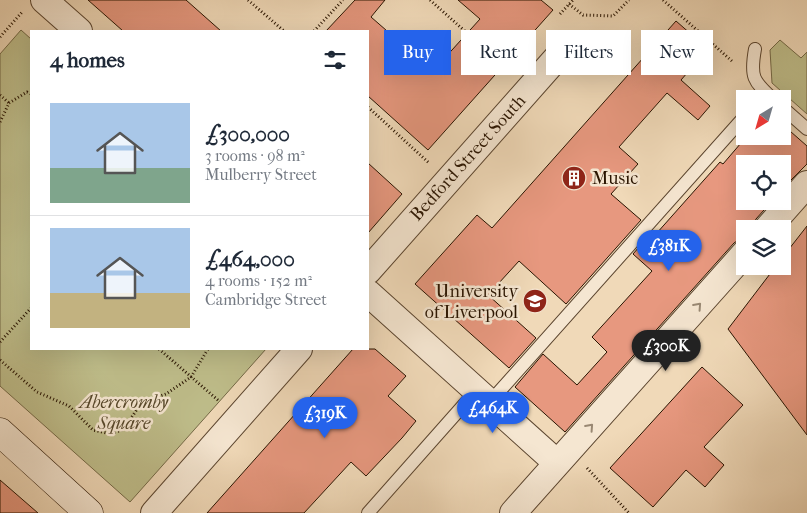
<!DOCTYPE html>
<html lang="en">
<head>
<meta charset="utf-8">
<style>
  :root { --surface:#fff; --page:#f6f6f7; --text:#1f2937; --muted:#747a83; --line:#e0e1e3; --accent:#2563eb }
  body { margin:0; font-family:"IM FELL French Canon",serif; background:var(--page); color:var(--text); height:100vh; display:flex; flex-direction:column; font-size:19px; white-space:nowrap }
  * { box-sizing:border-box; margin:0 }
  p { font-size:16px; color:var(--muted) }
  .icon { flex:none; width:28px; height:28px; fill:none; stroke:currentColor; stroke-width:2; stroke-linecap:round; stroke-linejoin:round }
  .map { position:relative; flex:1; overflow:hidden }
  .details { position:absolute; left:30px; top:30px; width:339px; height:320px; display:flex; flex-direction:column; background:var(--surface); border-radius:0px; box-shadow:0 5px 20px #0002 }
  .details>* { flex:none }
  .top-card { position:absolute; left:384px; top:30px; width:348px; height:45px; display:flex; gap:10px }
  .needle { width:32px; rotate:217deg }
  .buttons { position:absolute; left:736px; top:90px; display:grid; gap:10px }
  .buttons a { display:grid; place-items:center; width:55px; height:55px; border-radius:0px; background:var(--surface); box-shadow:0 5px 20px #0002; font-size:25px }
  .price { position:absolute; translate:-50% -42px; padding:0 11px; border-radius:18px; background:var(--accent); color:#fff; font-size:16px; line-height:32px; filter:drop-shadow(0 1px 2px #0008) }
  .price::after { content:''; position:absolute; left:50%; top:30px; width:15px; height:11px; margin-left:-8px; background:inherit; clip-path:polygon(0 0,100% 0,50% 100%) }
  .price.selected { background:#222; color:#fff }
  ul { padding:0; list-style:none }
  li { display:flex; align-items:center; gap:15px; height:125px; padding:0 20px }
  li+li { border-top:1px solid var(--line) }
  li span { display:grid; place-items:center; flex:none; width:140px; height:100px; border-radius:0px; color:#555 }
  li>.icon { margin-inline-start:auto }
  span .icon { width:60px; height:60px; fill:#fffc; stroke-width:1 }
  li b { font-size:21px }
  h2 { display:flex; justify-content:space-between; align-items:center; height:60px; padding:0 20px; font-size:21px }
  .chip { padding:0 18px; border-radius:0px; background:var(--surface); box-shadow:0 5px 20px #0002; font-size:18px; line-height:45px }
  .chip.selected { background:var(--accent); color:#fff }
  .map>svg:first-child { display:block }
  .green { fill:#bfbe8b; stroke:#746946 }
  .building { fill:#e7987f; stroke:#291401 }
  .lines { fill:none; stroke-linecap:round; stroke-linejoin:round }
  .lane-casing { stroke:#5b452f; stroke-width:14 }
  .street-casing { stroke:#5b452f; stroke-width:28 }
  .secondary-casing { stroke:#291401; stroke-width:29 }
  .path { stroke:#291401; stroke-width:3; stroke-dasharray:1 2.5; stroke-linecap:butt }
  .lane { stroke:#f5e6d1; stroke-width:12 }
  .street { stroke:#f5e6d1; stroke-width:26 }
  .secondary { stroke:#f5e6d1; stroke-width:28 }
  .oneway { stroke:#998873 }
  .labels { text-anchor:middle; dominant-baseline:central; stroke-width:5; stroke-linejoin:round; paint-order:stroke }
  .street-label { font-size:18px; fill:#291401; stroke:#f5e6d1 }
  .poi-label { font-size:18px; fill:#291401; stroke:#f5e6d1; text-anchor:start }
  .park-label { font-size:18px; font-style:italic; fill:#56472a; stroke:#f5e6d1 }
</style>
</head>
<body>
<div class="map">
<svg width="807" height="513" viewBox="0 0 807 513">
  <rect width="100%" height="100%" fill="#f0d9b8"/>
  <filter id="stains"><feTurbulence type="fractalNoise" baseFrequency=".004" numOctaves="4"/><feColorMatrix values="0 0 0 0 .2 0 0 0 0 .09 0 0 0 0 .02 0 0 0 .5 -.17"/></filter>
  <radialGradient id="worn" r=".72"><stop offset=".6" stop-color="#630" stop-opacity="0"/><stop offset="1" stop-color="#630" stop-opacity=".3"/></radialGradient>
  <path class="green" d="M21 30 31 39V349H266L130 502 0 386V54Z
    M780 40 801 58 807 52V114L772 83 770 50Z"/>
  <path class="building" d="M88 0H186L221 31H123Z
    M355 0H385L371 17 433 71 480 19 458 0H541L553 10 428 150 368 96V31H326Z
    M676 21 708 49 681 80 710 106 698 120 667 93 619 147 638 164 611 194 641 220 566 304 519 261 488 295 536 338 509 368 415 284 477 215 492 228Z
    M782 124 807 146V164L782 189V164H745V201H772L756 219 752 229H745V238L740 239 734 243 565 432 515 387 543 354 577 385 607 352 592 337 652 271 633 254 653 231 656 234 720 162 723 164 747 136H782Z
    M368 163 402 194 368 233Z
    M807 226V435L728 329 776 266H782V258Z
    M353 349H375L406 376 388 396 416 421 402 438 366 476 351 462 304 513H207Z
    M702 367 743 405 704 447 724 465 705 487 686 470 653 507 610 468Z
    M0 480 38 513H0Z"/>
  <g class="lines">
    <g class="lane-casing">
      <path id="lane" d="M755 49C750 77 753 81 773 99
        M782 107 807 129
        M489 403 745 116
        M368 513 476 391"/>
    </g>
    <g class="street-casing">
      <path id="street" d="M44 0 79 31
        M767 229 807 184
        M368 271 569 44
        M368 293 557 463
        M154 513 299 349
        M513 513 745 253"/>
    </g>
    <g class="secondary-casing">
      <path id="secondary" d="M0 432 89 513"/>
    </g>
    <path class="path" d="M248 0 284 31
      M430 0 467 33
      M663 0 733 62
      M569 4 583 15 613 16 629 0
      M560 14 573 0
      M314 31 343 0
      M0 37 23 11
      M0 95 9 103
      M368 107 429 163
      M0 122 9 103 27 92 31 94
      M0 342 31 308
      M159 349 219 401
      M0 360 37 392 69 406 93 430 111 434 124 429 141 403 166 394 191 377 208 349
      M587 468 629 513"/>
    <use href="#lane" class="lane"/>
    <use href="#street" class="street"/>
    <use href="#secondary" class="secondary"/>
  </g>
  <defs><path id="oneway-chevron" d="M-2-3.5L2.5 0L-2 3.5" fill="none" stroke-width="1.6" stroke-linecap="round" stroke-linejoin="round" transform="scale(1.25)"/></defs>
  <g class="oneway">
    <use href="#oneway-chevron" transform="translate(698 306) rotate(-48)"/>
    <use href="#oneway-chevron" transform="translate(590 427) rotate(-48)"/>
  </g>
  <defs>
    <g id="building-disc" transform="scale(1.25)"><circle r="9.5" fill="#8f2418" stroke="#f5e6d1"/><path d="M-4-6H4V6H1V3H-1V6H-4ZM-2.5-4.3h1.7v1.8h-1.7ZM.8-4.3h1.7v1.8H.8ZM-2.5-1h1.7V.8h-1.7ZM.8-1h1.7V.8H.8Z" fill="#fff"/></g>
    <g id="university-disc" transform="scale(1.25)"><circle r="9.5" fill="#8f2418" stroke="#f5e6d1"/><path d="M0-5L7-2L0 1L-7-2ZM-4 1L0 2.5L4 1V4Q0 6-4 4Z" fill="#fff"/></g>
  </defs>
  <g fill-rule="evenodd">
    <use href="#building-disc" x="574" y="178"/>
    <use href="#university-disc" x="535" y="301"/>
  </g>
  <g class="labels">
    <g class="street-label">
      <text transform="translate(468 158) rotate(-48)">Bedford Street South</text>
    </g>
    <g class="poi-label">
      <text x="592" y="178">Music</text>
      <text x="518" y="291" text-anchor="end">University<tspan x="518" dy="21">of Liverpool</tspan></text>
    </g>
    <g class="park-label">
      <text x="124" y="402">Abercromby<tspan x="124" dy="21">Square</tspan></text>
    </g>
  </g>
  <rect width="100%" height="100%" filter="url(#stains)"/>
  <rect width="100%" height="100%" fill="url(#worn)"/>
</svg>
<div class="buttons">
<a><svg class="needle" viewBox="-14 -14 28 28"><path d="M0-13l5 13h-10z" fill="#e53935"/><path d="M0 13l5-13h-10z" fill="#747a83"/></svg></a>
<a><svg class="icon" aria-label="locate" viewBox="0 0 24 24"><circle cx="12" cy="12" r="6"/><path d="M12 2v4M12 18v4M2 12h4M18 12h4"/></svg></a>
<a><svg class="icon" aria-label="layers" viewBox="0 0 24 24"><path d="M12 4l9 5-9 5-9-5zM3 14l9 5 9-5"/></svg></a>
</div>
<b class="price" style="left:669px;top:272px">£381K</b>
<b class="price selected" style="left:666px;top:372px">£300K</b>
<b class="price" style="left:493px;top:434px">£464K</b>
<b class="price" style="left:325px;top:439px">£319K</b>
<div class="top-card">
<a class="chip selected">Buy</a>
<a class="chip">Rent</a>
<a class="chip">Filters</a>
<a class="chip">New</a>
</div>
<section class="details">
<h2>4 homes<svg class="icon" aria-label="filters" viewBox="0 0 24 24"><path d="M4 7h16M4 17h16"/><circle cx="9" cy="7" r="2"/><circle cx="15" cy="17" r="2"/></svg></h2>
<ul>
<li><span style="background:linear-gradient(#a9c7e8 65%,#7fa58c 0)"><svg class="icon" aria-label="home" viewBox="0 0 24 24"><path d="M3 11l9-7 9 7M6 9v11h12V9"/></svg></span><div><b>£300,000</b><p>3 rooms · 98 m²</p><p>Mulberry Street</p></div></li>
<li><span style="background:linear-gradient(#a9c7e8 65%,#c2b280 0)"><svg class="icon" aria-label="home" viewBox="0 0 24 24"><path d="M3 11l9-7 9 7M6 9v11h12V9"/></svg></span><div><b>£464,000</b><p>4 rooms · 152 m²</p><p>Cambridge Street</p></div></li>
</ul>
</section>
</div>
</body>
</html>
